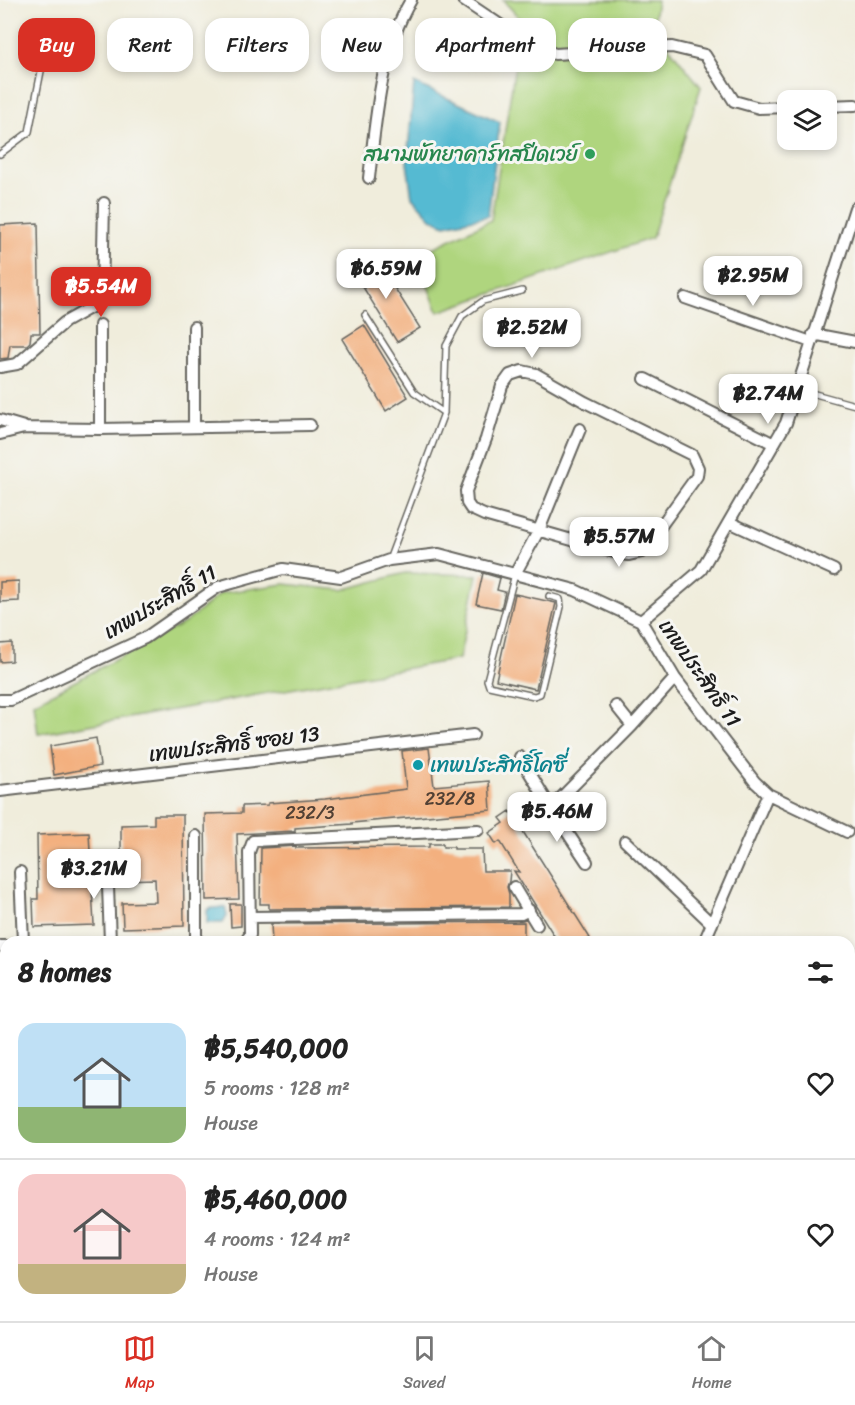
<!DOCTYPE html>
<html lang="en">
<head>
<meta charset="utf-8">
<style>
  :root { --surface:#fff; --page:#f2f2f2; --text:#222; --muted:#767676; --line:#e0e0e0; --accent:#d93025 }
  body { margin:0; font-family:Sriracha,"Playpen Sans Thai",sans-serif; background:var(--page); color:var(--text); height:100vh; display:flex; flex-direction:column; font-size:22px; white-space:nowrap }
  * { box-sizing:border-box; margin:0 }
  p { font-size:20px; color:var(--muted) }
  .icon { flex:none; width:33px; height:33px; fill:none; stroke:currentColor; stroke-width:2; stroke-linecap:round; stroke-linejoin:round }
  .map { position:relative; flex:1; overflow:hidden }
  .side { position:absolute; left:0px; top:936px; width:855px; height:386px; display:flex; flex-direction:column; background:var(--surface); border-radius:18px 18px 0 0; box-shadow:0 3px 9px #0003 }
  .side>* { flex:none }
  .guide { position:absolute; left:18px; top:18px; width:819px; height:54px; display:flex; gap:12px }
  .fabs { position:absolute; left:777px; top:90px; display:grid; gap:12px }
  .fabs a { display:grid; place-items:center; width:60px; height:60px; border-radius:12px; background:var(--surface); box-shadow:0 3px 9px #0003; font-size:30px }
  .price { position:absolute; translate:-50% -51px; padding:0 14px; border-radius:12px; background:#fff; color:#222; font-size:20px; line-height:39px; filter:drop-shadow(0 2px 3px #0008) }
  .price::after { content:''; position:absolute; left:50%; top:36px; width:18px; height:14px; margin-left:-9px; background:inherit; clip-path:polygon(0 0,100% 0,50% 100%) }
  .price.selected { background:var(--accent); color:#fff }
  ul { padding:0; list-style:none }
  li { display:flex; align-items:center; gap:18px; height:150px; padding:0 18px }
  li+li { border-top:2px solid var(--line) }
  li span { display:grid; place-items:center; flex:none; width:168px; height:120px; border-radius:18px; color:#555 }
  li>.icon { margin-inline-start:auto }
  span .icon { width:72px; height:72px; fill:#fffc; stroke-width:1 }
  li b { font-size:26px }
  h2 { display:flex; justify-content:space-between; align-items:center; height:72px; padding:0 18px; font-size:26px }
  .chip { padding:0 21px; border-radius:18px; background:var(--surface); box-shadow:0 3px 9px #0003; font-size:21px; line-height:54px }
  .chip.selected { background:var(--accent); color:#fff }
  .tabs { display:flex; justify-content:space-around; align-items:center; height:84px; border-top:2px solid var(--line); background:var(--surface); font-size:16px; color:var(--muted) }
  .tabs a { display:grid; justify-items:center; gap:3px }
  .tabs .selected { color:var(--accent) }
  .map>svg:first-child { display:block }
  .green { fill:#afd57e; stroke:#66784d; stroke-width:1.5 }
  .water { fill:#54bad2; stroke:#386b77; stroke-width:1.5 }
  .building { fill:#f3b07f }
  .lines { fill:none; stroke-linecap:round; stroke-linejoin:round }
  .lane-casing { stroke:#66655f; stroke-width:8 }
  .street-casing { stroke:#66655f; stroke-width:14 }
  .lane { stroke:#fff; stroke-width:5 }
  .street { stroke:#fff; stroke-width:10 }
  .leisure-dot { fill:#2e9e5b; stroke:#f6f6f2; stroke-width:2 }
  .culture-dot { fill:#0f9aa8; stroke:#f6f6f2; stroke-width:2 }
  .labels { text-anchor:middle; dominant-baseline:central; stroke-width:6; stroke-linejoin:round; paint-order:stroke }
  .number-label { font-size:18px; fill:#524135 }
  .leisure-label { font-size:21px; fill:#27864d; stroke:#f6f6f2; text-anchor:end }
  .street-label { font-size:21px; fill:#1c1c1c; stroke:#f6f6f2 }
  .culture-label { font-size:21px; fill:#0d838f; stroke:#f6f6f2; text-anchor:start }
</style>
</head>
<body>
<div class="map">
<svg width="855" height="1321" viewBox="0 0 855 1321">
  <rect width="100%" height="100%" fill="#f6f6f2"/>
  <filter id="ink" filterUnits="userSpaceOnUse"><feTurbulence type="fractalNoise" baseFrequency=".0167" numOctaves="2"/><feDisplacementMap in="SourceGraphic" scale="12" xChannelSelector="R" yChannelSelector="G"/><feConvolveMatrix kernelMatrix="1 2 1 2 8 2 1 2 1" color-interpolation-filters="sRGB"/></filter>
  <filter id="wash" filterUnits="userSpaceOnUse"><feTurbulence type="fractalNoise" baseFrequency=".008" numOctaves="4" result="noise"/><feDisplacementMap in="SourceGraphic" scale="24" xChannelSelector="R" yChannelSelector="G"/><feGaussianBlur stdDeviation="1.35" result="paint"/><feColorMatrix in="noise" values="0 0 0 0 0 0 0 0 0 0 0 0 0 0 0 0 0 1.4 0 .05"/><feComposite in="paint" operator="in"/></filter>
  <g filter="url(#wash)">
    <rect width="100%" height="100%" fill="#f0eddc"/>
    <path class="green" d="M503 0H657L653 27 701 87 652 238 438 312 416 256 491 220 522 21Z
      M405 573 477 575 459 659 38 734 34 703 186 622 221 593 284 584 342 590Z
      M849 1010H855V1139H849Z
      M849 1152H855V1203L849 1183Z
      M12 1316H485L535 1321H45Z"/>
    <path class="water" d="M414 83 500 122 488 216 445 225 432 219 412 197 407 163Z
      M225 907 227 916 223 923H207V910L212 908Z"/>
    <g id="blocks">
      <path class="building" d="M38 223 40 333H31L30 342 27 345H10L8 358 0 359V225Z
        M375 257 420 328 397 342 353 271Z
        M364 325 408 397 386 411 342 339Z
        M483 573 500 578 497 590 505 592 501 609 476 604Z
        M19 581V601L0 602V582Z
        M515 594 556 603 536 689 496 680Z
        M12 643V661L0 662V644Z
        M96 738 100 766 54 775 50 746Z
        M429 748 434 786 489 781 491 810 352 823V824L295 828V831L237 834 239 899 206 900 205 814 242 813V806L268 805V803L325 799 406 789 402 751Z
        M510 811 590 938 583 942H558L514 871 519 872 500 841 496 844 489 833 504 823 500 818Z
        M154 815H183L184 926 123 928 122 903 156 902 155 879 121 880V825L154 824Z
        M89 833 94 925 34 927 33 899H38L37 835Z
        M429 844H443V847H454V849H482L483 871H510L509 881 507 887 509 894V907L269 909V904H260L261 848 296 846V848L429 847Z
        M230 904H241V926L231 927Z
        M524 922V942H272L271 924Z"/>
    </g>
  </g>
  <g filter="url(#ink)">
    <use href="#blocks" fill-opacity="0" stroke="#66655f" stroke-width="1.5"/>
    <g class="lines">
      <g class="lane-casing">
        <path id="lane" d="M0 154 29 132 49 31
          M365 315 414 392 444 413
          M797 389 855 405
          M389 560 444 413 446 346 462 316 483 301 522 291
          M515 574 487 680 489 686 534 696 540 694 561 607 560 599 549 596
          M0 1003H6
          M0 1046H6
          M0 1133H6
          M0 1206H6"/>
      </g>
      <g class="street-casing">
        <path id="street" d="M463 0 527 43 555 54 672 47 705 55 734 101 759 108 788 107
          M826 106 855 105
          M369 178C376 118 380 53 411 0
          M685 298 811 342
          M813 334 855 342
          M0 367 17 364 65 322 97 304 102 297 104 203
          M522 371 536 374 585 402 692 455 698 468 697 476 642 552 629 555 621 554 484 515 471 509 467 503 466 491 486 439 502 386 510 375Z
          M645 379 774 444
          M0 420 24 427
          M194 427V327
          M100 429V325
          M0 434 24 428 100 429 310 425
          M729 522 834 570
          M515 574 539 530 580 429
          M641 621 701 570 786 423 855 208
          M0 700H11L145 638 218 587 283 569 341 577 389 560 439 554 575 590 641 621 675 678 755 782 768 794 847 832
          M616 706 632 726
          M520 757 551 808 632 726 675 678
          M0 791 473 735
          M551 808 587 862
          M196 836V942
          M625 841 712 924
          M107 858 110 942
          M20 872 23 942
          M514 887 537 925
          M250 917 521 914 529 910
          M245 942 250 935 249 852 253 841 478 830
          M704 942 768 794
          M0 946H6
          M849 1139H855"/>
      </g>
      <use href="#lane" class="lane"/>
      <use href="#street" class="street"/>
    </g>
  </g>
  <circle class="leisure-dot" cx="590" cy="154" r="6"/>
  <circle class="culture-dot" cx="418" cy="765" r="6"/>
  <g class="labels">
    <g class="number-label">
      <text x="450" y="799">232/8</text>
      <text x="310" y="813">232/3</text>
    </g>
    <g class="leisure-label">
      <text x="578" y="154">สนามพัทยาคาร์ทสปีดเวย์</text>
    </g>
    <g class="street-label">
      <text transform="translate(160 602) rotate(-30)">เทพประสิทธิ์ 11</text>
      <text transform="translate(700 673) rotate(55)">เทพประสิทธิ์ 11</text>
      <text transform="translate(234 744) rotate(-7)">เทพประสิทธิ์ ซอย 13</text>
    </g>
    <g class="culture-label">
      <text x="430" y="765">เทพประสิทธิ์โคซี่</text>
    </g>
  </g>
</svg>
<div class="fabs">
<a><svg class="icon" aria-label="layers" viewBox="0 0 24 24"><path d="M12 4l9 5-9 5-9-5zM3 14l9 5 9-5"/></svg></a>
</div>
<b class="price" style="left:386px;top:300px">฿6.59M</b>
<b class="price" style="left:753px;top:307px">฿2.95M</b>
<b class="price selected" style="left:101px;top:318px">฿5.54M</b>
<b class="price" style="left:532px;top:359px">฿2.52M</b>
<b class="price" style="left:768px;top:425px">฿2.74M</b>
<b class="price" style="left:619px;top:568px">฿5.57M</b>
<b class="price" style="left:557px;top:843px">฿5.46M</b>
<b class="price" style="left:94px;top:900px">฿3.21M</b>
<div class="guide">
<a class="chip selected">Buy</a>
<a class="chip">Rent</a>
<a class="chip">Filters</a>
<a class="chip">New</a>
<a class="chip">Apartment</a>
<a class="chip">House</a>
</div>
<section class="side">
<h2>8 homes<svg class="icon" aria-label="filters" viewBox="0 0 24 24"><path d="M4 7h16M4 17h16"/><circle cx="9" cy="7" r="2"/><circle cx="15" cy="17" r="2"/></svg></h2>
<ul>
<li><span style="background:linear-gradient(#bfe0f5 70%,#8fb573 0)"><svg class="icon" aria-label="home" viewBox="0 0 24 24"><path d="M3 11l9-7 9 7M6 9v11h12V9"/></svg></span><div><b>฿5,540,000</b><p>5 rooms · 128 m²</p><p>House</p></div><svg class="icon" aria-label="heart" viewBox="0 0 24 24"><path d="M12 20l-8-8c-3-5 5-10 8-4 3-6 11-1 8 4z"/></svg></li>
<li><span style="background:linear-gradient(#f6c9c9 75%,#c2b280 0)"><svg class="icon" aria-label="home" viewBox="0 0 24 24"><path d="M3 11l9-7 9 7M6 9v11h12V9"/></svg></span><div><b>฿5,460,000</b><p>4 rooms · 124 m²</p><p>House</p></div><svg class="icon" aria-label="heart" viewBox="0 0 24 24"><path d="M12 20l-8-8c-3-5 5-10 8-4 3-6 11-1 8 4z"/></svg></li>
</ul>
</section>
</div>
<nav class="tabs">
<a class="selected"><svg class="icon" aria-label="map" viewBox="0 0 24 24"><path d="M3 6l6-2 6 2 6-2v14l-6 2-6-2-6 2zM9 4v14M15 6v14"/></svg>Map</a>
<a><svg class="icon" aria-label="saved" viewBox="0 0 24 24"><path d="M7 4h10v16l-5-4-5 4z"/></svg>Saved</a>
<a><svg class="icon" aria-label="home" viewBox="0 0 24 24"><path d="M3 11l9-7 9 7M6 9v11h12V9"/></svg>Home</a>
</nav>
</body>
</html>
